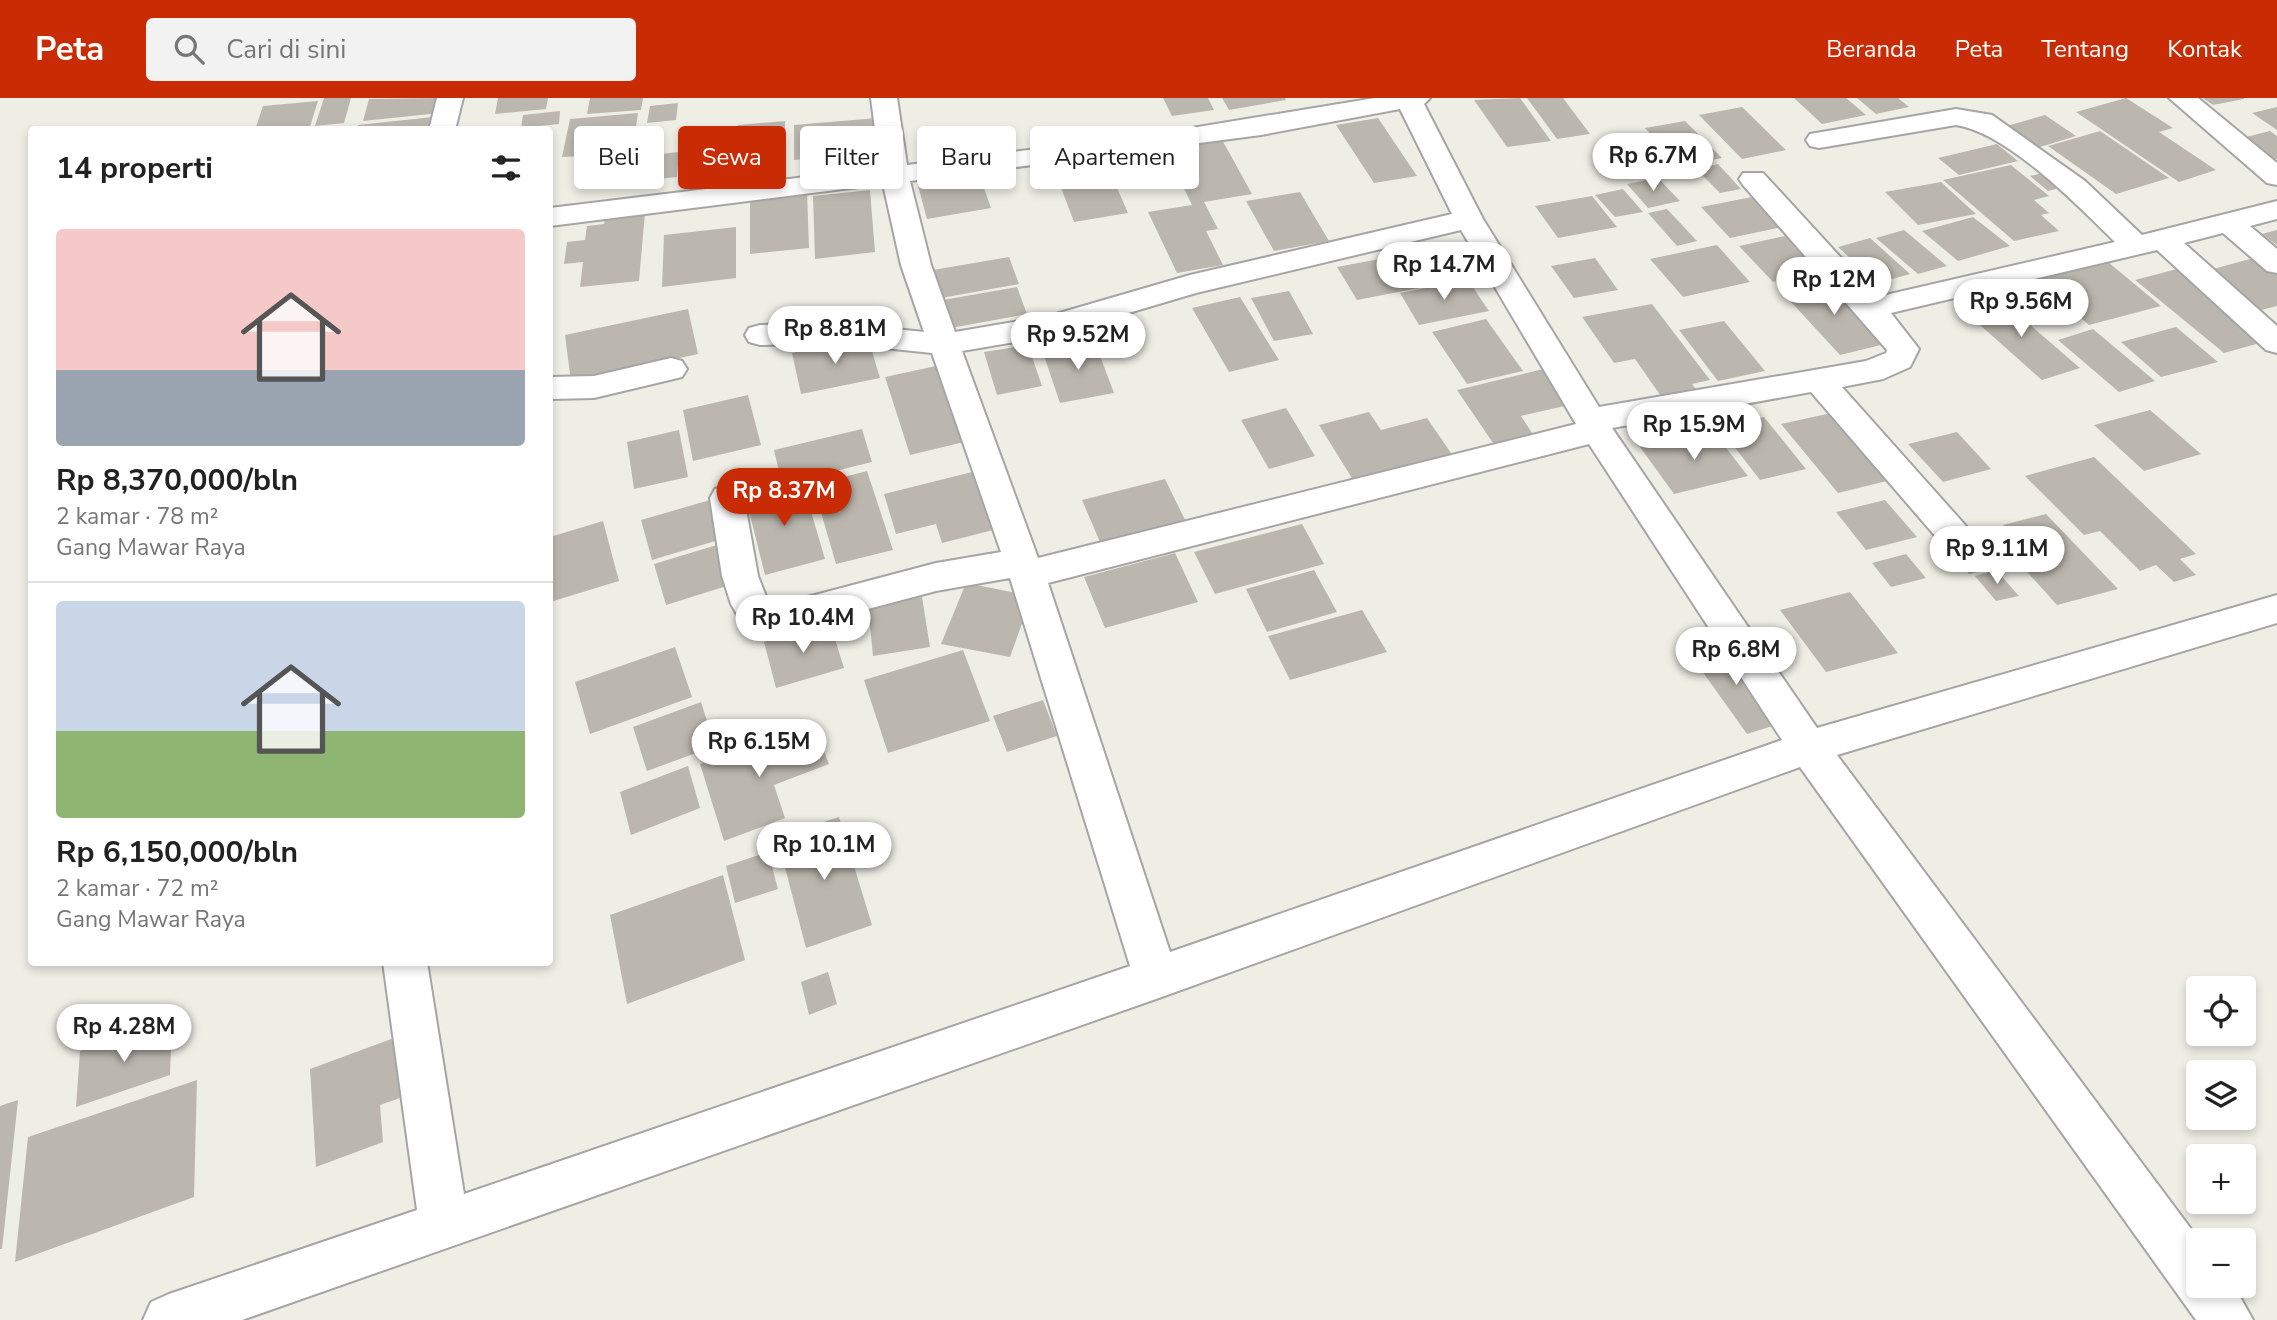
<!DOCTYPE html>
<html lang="id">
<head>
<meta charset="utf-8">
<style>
  :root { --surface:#fff; --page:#f2f2f2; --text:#222; --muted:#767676; --line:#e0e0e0; --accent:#c92c04 }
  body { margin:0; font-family:"Nunito Sans",sans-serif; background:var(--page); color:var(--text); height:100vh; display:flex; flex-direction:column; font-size:26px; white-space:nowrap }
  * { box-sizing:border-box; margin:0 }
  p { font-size:23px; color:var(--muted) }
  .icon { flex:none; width:38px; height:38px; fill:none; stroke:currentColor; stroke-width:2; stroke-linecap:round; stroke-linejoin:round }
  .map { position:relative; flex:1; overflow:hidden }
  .sheet { position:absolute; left:28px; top:28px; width:525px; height:840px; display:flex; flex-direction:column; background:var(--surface); border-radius:7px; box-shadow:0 4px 10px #0003 }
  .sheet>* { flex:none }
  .hud { position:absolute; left:574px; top:28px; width:665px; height:63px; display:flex; gap:14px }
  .buttons { position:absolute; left:2186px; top:878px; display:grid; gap:14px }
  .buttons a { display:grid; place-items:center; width:70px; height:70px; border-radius:7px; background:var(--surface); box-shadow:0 4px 10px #0003; font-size:35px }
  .price { position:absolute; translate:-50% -60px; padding:0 16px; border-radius:24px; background:#fff; color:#222; font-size:23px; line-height:46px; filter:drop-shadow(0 2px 4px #0008) }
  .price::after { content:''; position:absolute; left:50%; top:42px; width:21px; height:16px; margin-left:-10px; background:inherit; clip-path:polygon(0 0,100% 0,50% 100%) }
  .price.current { background:var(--accent); color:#fff }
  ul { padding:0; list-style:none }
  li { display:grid; align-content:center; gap:14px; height:371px; padding:0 28px }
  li+li { border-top:2px solid var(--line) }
  li span { display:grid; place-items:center; height:217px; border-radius:7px; color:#555 }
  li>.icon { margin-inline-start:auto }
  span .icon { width:126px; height:126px; fill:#fffc; stroke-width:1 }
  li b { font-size:30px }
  h2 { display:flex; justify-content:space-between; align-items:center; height:84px; padding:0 28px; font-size:30px }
  .pill { padding:0 24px; border-radius:7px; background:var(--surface); box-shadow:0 4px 10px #0003; font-size:24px; line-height:63px }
  .pill.current { background:var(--accent); color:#fff }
  header { display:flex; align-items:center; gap:42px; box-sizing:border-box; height:98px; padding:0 35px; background:var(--accent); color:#fff }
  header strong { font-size:33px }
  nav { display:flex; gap:38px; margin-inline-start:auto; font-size:24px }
  .search { width:490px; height:63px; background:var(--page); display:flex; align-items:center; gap:18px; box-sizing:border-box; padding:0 24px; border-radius:7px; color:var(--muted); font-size:26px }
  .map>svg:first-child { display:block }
  .building { fill:#bcb7ae }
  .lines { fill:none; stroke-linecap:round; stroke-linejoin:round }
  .minor-casing { stroke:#a5a5a5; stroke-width:4 }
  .minor { fill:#fff; fill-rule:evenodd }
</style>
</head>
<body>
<header>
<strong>Peta</strong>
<div class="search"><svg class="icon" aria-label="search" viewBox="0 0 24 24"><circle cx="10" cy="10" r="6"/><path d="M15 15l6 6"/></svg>Cari di sini</div>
<nav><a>Beranda</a><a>Peta</a><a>Tentang</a><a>Kontak</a></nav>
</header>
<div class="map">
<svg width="2277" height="1222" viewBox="0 0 2277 1222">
  <rect width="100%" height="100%" fill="#efeee5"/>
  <path class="building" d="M324 0H351L344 25 315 28Z
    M443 0 440 15 363 23 369 1Z
    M498 0H548L546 11 495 16Z
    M590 0H643L641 12 587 16Z
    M1163 0H1208L1214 12 1172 18Z
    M1222 0H1285L1286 2 1229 12Z
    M1520 0 1551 43 1507 49 1474 2Z
    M1527 0H1563L1590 36 1557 41Z
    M1794 0H1846L1866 17 1822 26Z
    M1857 0H1898L1909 9 1876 16Z
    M2126 0 2173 30 2159 34 2216 72 2179 84 2076 14Z
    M2203 0H2244V1L2213 7Z
    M318 3 309 32H255L263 8Z
    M678 5 676 22 647 25 650 8Z
    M1742 9 1786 52 1742 61 1699 17Z
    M2277 9V32L2252 15Z
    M560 13 559 26 521 30 523 17Z
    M638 15 631 65 583 69 585 58 562 59 570 21Z
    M2045 17 2076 38 2037 50 2007 28Z
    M442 18 439 32H357L358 27Z
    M877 20 879 54 794 62V27Z
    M1378 20 1417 78 1374 85 1336 27Z
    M785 23V66L735 71 738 27Z
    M1685 23 1722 60 1680 68 1645 30Z
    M2100 33 2169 80 2116 96 2048 48Z
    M2270 33 2277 38V61L2269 63 2238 41Z
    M1220 38 1252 96 1204 104 1218 131 1206 133 1223 167 1177 175 1148 114 1192 107 1175 72 1191 70 1178 45Z
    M1997 46 2018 63 1959 77 1938 60Z
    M679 54 677 79 647 82 650 57Z
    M1103 58 1128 115 1074 124 1052 66Z
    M1718 66 1741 91 1720 95 1696 71Z
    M976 67 991 110 927 121 915 77Z
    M2011 67 2049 98 2034 102 2049 115 2041 117 2059 133 2014 143 1943 82Z
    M2051 73 2068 88 2048 93 2030 78Z
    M1658 80 1680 103 1648 110 1627 86Z
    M1941 84 1976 116 1918 127 1885 94Z
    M1623 91 1643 114 1615 119 1595 97Z
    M807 92 809 150 750 156V98Z
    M870 92 875 154 815 161 813 98Z
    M1300 94 1329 143 1274 153 1246 103Z
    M1592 98 1617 129 1558 140 1535 108Z
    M1752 99 1782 129 1730 140 1701 109Z
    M1667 111 1697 143 1677 148 1648 115Z
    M645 115 639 183 580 189 583 164 564 166 567 144 585 142 587 128 604 126 605 119Z
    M1973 119 2010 148 1958 163 1922 133Z
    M736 129V180L662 189 664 137Z
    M1904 132 1947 168 1918 176 1876 140Z
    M2277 132V147L2262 136Z
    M1785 138 1820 173 1773 184 1739 148Z
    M1870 140 1910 176 1878 185 1838 149Z
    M1717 147 1750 184 1683 199 1650 161Z
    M1443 149 1465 181 1357 202 1337 169Z
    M1009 159 1019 186 941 200 933 172Z
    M2102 159 2161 208 2089 227 2031 177Z
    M2257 159 2277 174V208L2257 213 2206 173Z
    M1595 160 1618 192 1574 200 1551 168Z
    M2177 171 2267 243 2224 255 2135 182Z
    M1468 182 1489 213 1419 227 1400 195Z
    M1827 182 1889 245 1840 257 1780 192Z
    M1017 189 1027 216 951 230 943 202Z
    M1289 193 1313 236 1274 243 1251 200Z
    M1240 199 1279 262 1229 274 1192 210Z
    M2000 201 2080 270 2042 282 1962 211Z
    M1652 206 1710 282 1692 286 1700 296 1665 304 1635 261 1614 265 1582 219Z
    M688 211 698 256 571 284 565 237Z
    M1486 221 1523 273 1467 286 1432 234Z
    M1724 223 1765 273 1718 283 1679 232Z
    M2176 229 2218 264 2161 279 2121 244Z
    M2093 231 2155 283 2119 294 2058 242Z
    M868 240 880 280 801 296 792 255Z
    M1094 242 1114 295 1060 305 1042 252Z
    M1028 247 1042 288 997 297 984 254Z
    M936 268 964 344 910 357 885 279Z
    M1543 271 1569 307 1521 318 1534 338 1495 348 1457 292Z
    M748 297 761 347 693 363 683 312Z
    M1286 310 1315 358 1269 371 1241 322Z
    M2150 312 2201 356 2144 373 2094 327Z
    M1369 314 1381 332 1427 320 1453 358 1355 385 1319 327Z
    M1836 314 1895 381 1838 395 1781 326Z
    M1764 319 1806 371 1760 382 1719 329Z
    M862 331 872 364 782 386 774 352Z
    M679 332 688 379 634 391 627 344Z
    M1712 332 1748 378 1674 396 1640 349Z
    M1957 334 1991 371 1943 384 1908 346Z
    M2094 359 2196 456 2180 461 2196 477 2174 484 2156 467 2140 473 2100 433 2084 437 2025 378Z
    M867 373 893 452 836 466 813 387Z
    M976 373 997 431 942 445 936 426 896 436 884 396Z
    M1165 381 1188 428 1103 451 1082 402Z
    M802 383 825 461 765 477 745 397Z
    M710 402 722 441 652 462 641 422Z
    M1885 402 1917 439 1866 452 1836 414Z
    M2046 416 2118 491 2057 507 2013 458 2026 454 2003 427Z
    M603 423 619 483 550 504V439Z
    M1302 426 1324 466 1215 496 1194 454Z
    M1989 443 2010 466 1969 476 1949 453Z
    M720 446 733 486 666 507 654 466Z
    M1175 455 1198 504 1105 530 1084 479Z
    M1906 456 1926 480 1891 489 1872 465Z
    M1314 472 1337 514 1267 534 1246 491Z
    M1996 472 2019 498 1996 503 1975 478Z
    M966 485 1032 498 1010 559 941 546Z
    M1850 494 1898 555 1826 574 1780 512Z
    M922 499 930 549 873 558 868 507Z
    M1362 512 1387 554 1290 582 1268 538Z
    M830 525 844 570 776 590 764 544Z
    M1724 541 1786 624 1747 636 1687 552Z
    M675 549 692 599 590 636 575 584Z
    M963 552 990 623 888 655 864 582Z
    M1043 602 1057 638 1007 654 993 618Z
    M701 604 715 648 647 673 633 629Z
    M813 625 829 666 774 687 785 720 724 743 700 666Z
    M688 668 700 710 631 737 620 694Z
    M839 719 872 827 806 850 777 739Z
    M768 754 778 791 735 805 726 768Z
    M723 777 745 862 627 906 610 817Z
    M828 874 837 906 809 917 801 884Z
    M172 923 170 977 76 1009 80 953Z
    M394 940 400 1000 380 1007 383 1044 316 1069 310 971Z
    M197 982 194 1099 15 1164 28 1039Z
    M18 1002 2 1151H0V1008Z"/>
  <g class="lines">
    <g class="minor-casing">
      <path id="minor" d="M437 0H463L455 32H429Z
        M871 0H897L907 67 1143 38 1375 0H1430L1424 6 1483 121 1599 309 1866 263 1886 255 1887 252 1743 87 1739 81 1743 75H1763L1877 199 2115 144C2077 107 2008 35 1956 27L1819 50 1810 48 1806 42 1810 36 1956 11 1992 17 2085 83 2142 137 2277 103V121L2250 128 2277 151V175L2267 173 2223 135 2184 145 2277 228V255L2266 252 2157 152 1891 215 1919 251 1910 269 1883 281 1842 289 1973 436 1979 445 1973 454 1961 458 1949 454 1811 294 1612 330 1817 630 2277 497V525L1837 657 2200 1143 2198 1188H2234L2253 1222H2196L1800 669 1156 901 242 1222H143L151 1204 169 1196 417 1112 383 864H427L464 1096 1130 868 1010 480 936 493 781 534H764L742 525 731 506 722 478 710 400 715 391 727 387 739 391 744 400 758 478 769 506H781L936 465 1001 454 932 255 836 245 760 247 749 244 745 237 749 230 760 227 836 225 924 234 901 167 883 86 550 128V110L880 70ZM1400 11 1452 116 1190 177 1049 218 955 234 931 167 910 83 1261 37ZM1461 132 1576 326 1038 460 962 253 1051 238 1196 195ZM1589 346 1782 642 1170 854 1048 485Z
        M2169 0H2198L2277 65V87L2267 85Z
        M671 260 682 263 687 271 682 279 594 300 550 301V279L594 278Z"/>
    </g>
    <use href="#minor" class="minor"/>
  </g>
</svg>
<div class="buttons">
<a><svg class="icon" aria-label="locate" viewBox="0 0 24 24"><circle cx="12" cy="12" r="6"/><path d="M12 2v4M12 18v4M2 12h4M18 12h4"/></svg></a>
<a><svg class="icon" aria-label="layers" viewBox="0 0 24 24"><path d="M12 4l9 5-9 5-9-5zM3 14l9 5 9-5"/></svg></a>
<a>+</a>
<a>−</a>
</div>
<b class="price" style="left:1653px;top:95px">Rp 6.7M</b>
<b class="price" style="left:1444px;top:204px">Rp 14.7M</b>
<b class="price" style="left:1834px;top:219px">Rp 12M</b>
<b class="price" style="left:2021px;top:241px">Rp 9.56M</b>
<b class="price" style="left:835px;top:268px">Rp 8.81M</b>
<b class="price" style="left:1078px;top:274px">Rp 9.52M</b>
<b class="price" style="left:1694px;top:364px">Rp 15.9M</b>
<b class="price current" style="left:784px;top:430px">Rp 8.37M</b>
<b class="price" style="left:1997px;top:488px">Rp 9.11M</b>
<b class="price" style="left:803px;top:557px">Rp 10.4M</b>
<b class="price" style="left:1736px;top:589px">Rp 6.8M</b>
<b class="price" style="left:759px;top:681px">Rp 6.15M</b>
<b class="price" style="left:824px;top:784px">Rp 10.1M</b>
<b class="price" style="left:124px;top:966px">Rp 4.28M</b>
<div class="hud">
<a class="pill">Beli</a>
<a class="pill current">Sewa</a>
<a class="pill">Filter</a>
<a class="pill">Baru</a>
<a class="pill">Apartemen</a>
</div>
<section class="sheet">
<h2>14 properti<svg class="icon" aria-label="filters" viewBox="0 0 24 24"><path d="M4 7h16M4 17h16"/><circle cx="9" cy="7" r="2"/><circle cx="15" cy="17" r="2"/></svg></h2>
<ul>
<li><span style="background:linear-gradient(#f6c9c9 65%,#9aa5b1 0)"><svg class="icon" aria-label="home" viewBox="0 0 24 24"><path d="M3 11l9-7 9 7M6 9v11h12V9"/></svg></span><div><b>Rp 8,370,000/bln</b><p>2 kamar · 78 m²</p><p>Gang Mawar Raya</p></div></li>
<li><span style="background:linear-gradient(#c9d6e8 60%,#8fb573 0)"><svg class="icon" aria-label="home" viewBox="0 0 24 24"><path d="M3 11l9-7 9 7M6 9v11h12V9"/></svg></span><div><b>Rp 6,150,000/bln</b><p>2 kamar · 72 m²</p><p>Gang Mawar Raya</p></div></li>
</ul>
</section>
</div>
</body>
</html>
